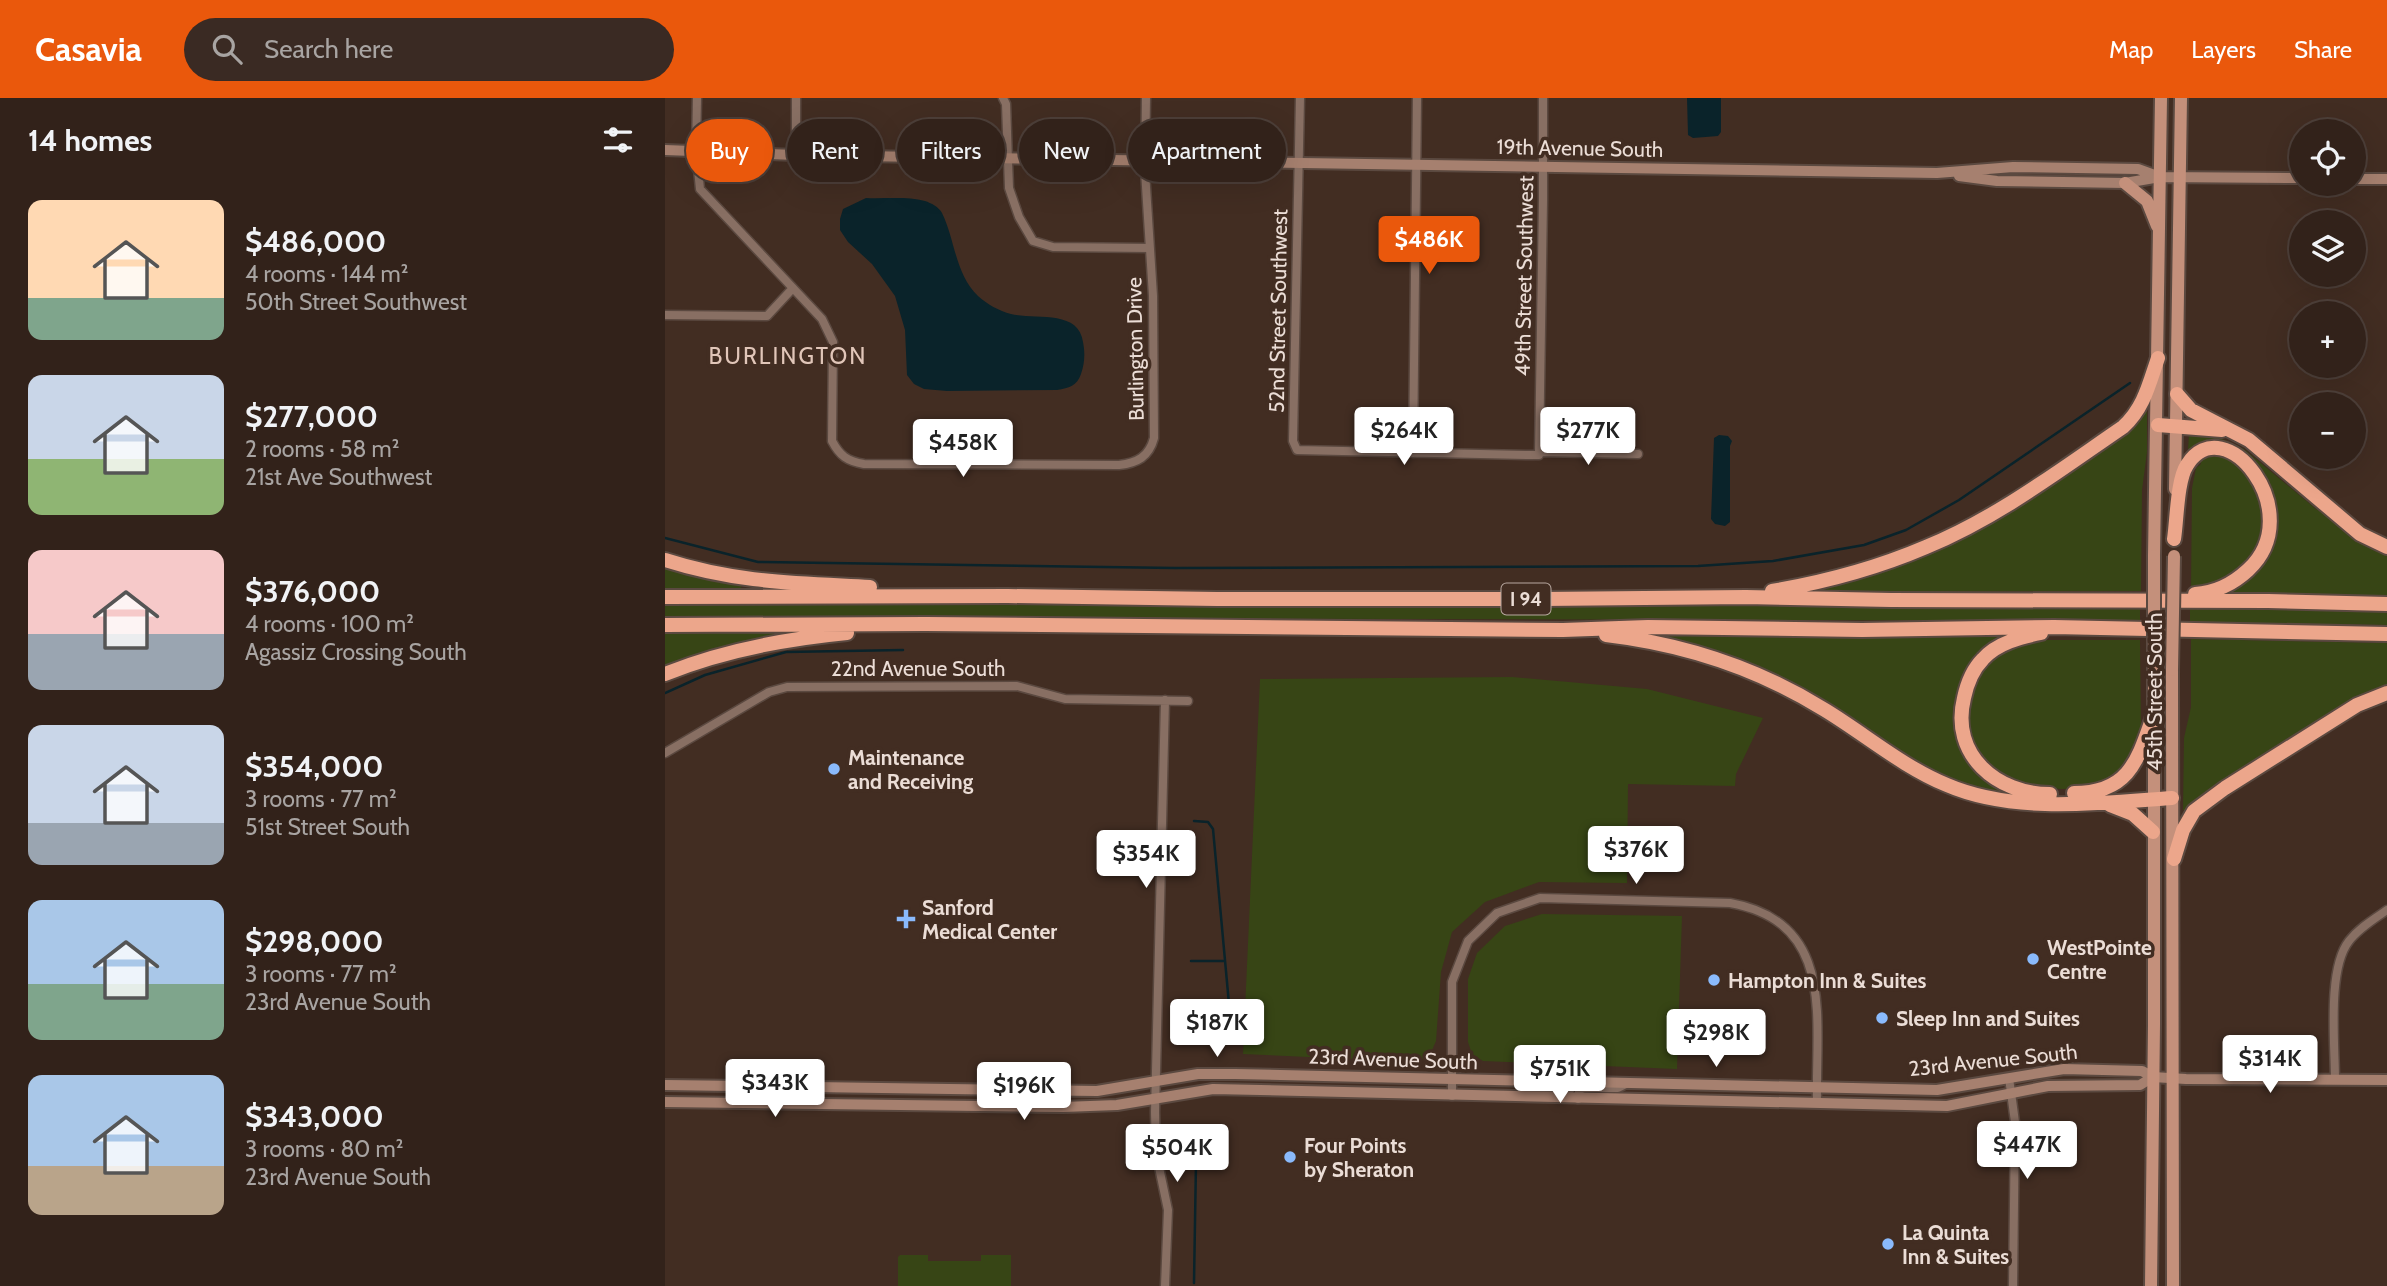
<!DOCTYPE html>
<html lang="en">
<head>
<meta charset="utf-8">
<style>
  :root { --surface:#32221a; --page:#3a2a23; --text:#f1f3f6; --muted:#a8a4a2; --line:#4d3f39; --accent:#ea580c }
  body { margin:0; font-family:Cabin,sans-serif; background:var(--page); color:var(--text); height:100vh; display:flex; flex-direction:column; font-size:26px; white-space:nowrap }
  * { box-sizing:border-box; margin:0 }
  p { font-size:23px; color:var(--muted) }
  .icon { flex:none; width:38px; height:38px; fill:none; stroke:currentColor; stroke-width:2; stroke-linecap:round; stroke-linejoin:round }
  .map { position:relative; flex:1; overflow:hidden }
  .details { display:flex; flex-direction:column; background:var(--surface); width:665px }
  .details>* { flex:none }
  .guide { position:absolute; left:21px; top:21px; width:665px; height:63px; display:flex; gap:14px }
  .tools { position:absolute; left:1624px; top:21px; display:grid; gap:14px }
  .tools a { display:grid; place-items:center; width:77px; height:77px; border-radius:50%; background:var(--surface); box-shadow:0 7px 28px #0002,0 0 0 2px var(--line); font-size:35px }
  .price { position:absolute; translate:-50% -60px; padding:0 16px; border-radius:7px; background:#fff; color:#222; font-size:23px; line-height:46px; filter:drop-shadow(0 2px 4px #0008) }
  .price::after { content:''; position:absolute; left:50%; top:42px; width:21px; height:16px; margin-left:-10px; background:inherit; clip-path:polygon(0 0,100% 0,50% 100%) }
  .price.selected { background:var(--accent); color:#fff }
  ul { padding:0; list-style:none }
  li { display:flex; align-items:center; gap:21px; height:175px; padding:0 28px }
  li span { display:grid; place-items:center; flex:none; width:196px; height:140px; border-radius:14px; color:#555 }
  li>.icon { margin-inline-start:auto }
  span .icon { width:84px; height:84px; fill:#fffc; stroke-width:1 }
  li b { font-size:30px }
  h2 { display:flex; justify-content:space-between; align-items:center; height:84px; padding:0 28px; font-size:30px }
  .pill { padding:0 24px; border-radius:32px; background:var(--surface); box-shadow:0 7px 28px #0002,0 0 0 2px var(--line); font-size:24px; line-height:63px }
  .pill.selected { background:var(--accent); color:#fff }
  header { display:flex; align-items:center; gap:42px; box-sizing:border-box; height:98px; padding:0 35px; background:var(--accent); color:#fff }
  header strong { font-size:33px }
  nav { display:flex; gap:38px; margin-inline-start:auto; font-size:24px }
  .search { width:490px; height:63px; background:var(--page); display:flex; align-items:center; gap:18px; box-sizing:border-box; padding:0 24px; border-radius:38px; color:var(--muted); font-size:26px }
  main { display:flex; flex:1; min-height:0 }
  .map>svg:first-child { display:block }
  .green { fill:#374515 }
  .water { fill:#0a232a }
  .lines { fill:none; stroke-linecap:round; stroke-linejoin:round }
  .stream { stroke:#0a232a; stroke-width:2.5 }
  .street-casing { stroke:#5b4940; stroke-width:11 }
  .secondary-casing { stroke:#5b4940; stroke-width:14 }
  .primary-casing { stroke:#5b4940; stroke-width:16 }
  .highway-casing { stroke:#5b4940; stroke-width:18 }
  .street { stroke:#886f63; stroke-width:8 }
  .secondary { stroke:#a6806f; stroke-width:10 }
  .primary { stroke:#c4907b; stroke-width:12 }
  .highway { stroke:#eca68b; stroke-width:14 }
  .primary-bridge-casing { stroke:#5b4940; stroke-width:16; stroke-linecap:butt }
  .primary-bridge { stroke:#c4907b; stroke-width:12 }
  .poi-dot { fill:#8abafc; stroke:#422d22; stroke-width:2.5 }
  .labels { text-anchor:middle; dominant-baseline:central; stroke-width:7; stroke-linejoin:round; paint-order:stroke }
  .shield { fill:#422d22; stroke:#b8a8a0; stroke-width:2 }
  .shield-label { font-size:19px; font-weight:bold; fill:#ebddd6 }
  .street-label { font-size:21px; fill:#ebddd6; stroke:#422d22 }
  .poi-label { font-size:21px; font-weight:bold; fill:#ebddd6; stroke:#422d22; text-anchor:start }
  .neighbourhood-label { font-size:23px; letter-spacing:2px; fill:#e1c6b9; stroke:#422d22 }
</style>
</head>
<body>
<header>
<strong>Casavia</strong>
<div class="search"><svg class="icon" aria-label="search" viewBox="0 0 24 24"><circle cx="10" cy="10" r="6"/><path d="M15 15l6 6"/></svg>Search here</div>
<nav><a>Map</a><a>Layers</a><a>Share</a></nav>
</header>
<main>
<section class="details">
<h2>14 homes<svg class="icon" aria-label="filters" viewBox="0 0 24 24"><path d="M4 7h16M4 17h16"/><circle cx="9" cy="7" r="2"/><circle cx="15" cy="17" r="2"/></svg></h2>
<ul>
<li><span style="background:linear-gradient(#ffd9b3 70%,#7fa58c 0)"><svg class="icon" aria-label="home" viewBox="0 0 24 24"><path d="M3 11l9-7 9 7M6 9v11h12V9"/></svg></span><div><b>$486,000</b><p>4 rooms · 144 m²</p><p>50th Street Southwest</p></div></li>
<li><span style="background:linear-gradient(#c9d6e8 60%,#8fb573 0)"><svg class="icon" aria-label="home" viewBox="0 0 24 24"><path d="M3 11l9-7 9 7M6 9v11h12V9"/></svg></span><div><b>$277,000</b><p>2 rooms · 58 m²</p><p>21st Ave Southwest</p></div></li>
<li><span style="background:linear-gradient(#f6c9c9 60%,#9aa5b1 0)"><svg class="icon" aria-label="home" viewBox="0 0 24 24"><path d="M3 11l9-7 9 7M6 9v11h12V9"/></svg></span><div><b>$376,000</b><p>4 rooms · 100 m²</p><p>Agassiz Crossing South</p></div></li>
<li><span style="background:linear-gradient(#c9d6e8 70%,#9aa5b1 0)"><svg class="icon" aria-label="home" viewBox="0 0 24 24"><path d="M3 11l9-7 9 7M6 9v11h12V9"/></svg></span><div><b>$354,000</b><p>3 rooms · 77 m²</p><p>51st Street South</p></div></li>
<li><span style="background:linear-gradient(#a9c7e8 60%,#7fa58c 0)"><svg class="icon" aria-label="home" viewBox="0 0 24 24"><path d="M3 11l9-7 9 7M6 9v11h12V9"/></svg></span><div><b>$298,000</b><p>3 rooms · 77 m²</p><p>23rd Avenue South</p></div></li>
<li><span style="background:linear-gradient(#a9c7e8 65%,#b9a48a 0)"><svg class="icon" aria-label="home" viewBox="0 0 24 24"><path d="M3 11l9-7 9 7M6 9v11h12V9"/></svg></span><div><b>$343,000</b><p>3 rooms · 80 m²</p><p>23rd Avenue South</p></div></li>
</ul>
</section>
<div class="map">
<svg width="1722" height="1188" viewBox="0 0 1722 1188">
  <rect width="100%" height="100%" fill="#422d22"/>
  <path class="green" d="M1482 307V354L1477 392 1476 493 1148 494 1147 489 1217 471 1464 331 1473 323Z
    M1524 336C1545 336 1561 341 1579 351L1651 411 1722 455V499L1567 496 1566 491 1611 419C1608 392 1596 376 1578 356L1526 355 1523 352Z
    M1554 356 1576 366 1597 399 1599 433 1589 459 1560 483 1526 491 1527 390 1531 370 1536 366 1534 362 1541 358Z
    M0 467 77 485 76 490H0Z
    M0 505 1475 508V523L0 519Z
    M1525 508 1722 512V527L1525 524Z
    M111 533 112 538 0 572V535Z
    M1000 536 1334 538 1335 542 1323 549 1292 628 1345 694 1343 698 1297 687 1248 665 1203 634 1001 543Z
    M1526 541 1722 545V589L1522 713 1518 712 1519 640 1526 609Z
    M1362 542H1475L1476 629 1474 644 1464 670 1429 690 1396 691 1356 688 1325 671 1309 647 1301 623 1308 584 1328 557Z
    M847 579 982 591 1098 620 1071 676 1070 688 963 686 962 785 874 784 820 804 787 834 776 874 771 943 765 957 753 964 578 956 595 581Z
    M877 816 1017 818 1012 971 818 963 807 956 803 944V881L812 855 840 828Z
    M235 1157H263V1163H316V1157H346V1188H233V1159Z"/>
  <path class="water" d="M1022 0H1056V34L1053 38 1028 40 1023 37Z
    M201 100C219 101 242 98 260 103 266 105 274 109 277 115 290 141 290 176 313 198 322 206 334 213 346 216 369 222 414 211 418 244 420 254 420 265 416 276 412 288 404 290 392 292L282 293 259 291 249 286 242 277 240 232 230 198 207 166 183 144 175 132V121L178 111Z
    M1054 337 1063 338 1067 343 1065 348V424L1060 428 1050 426 1046 421 1049 340Z"/>
  <g class="lines">
    <path class="stream" d="M0 440 93 464 510 470 1033 468 1108 463 1199 447 1241 432 1294 402 1465 285
      M0 595 40 577 121 554 238 552
      M529 723 543 724 548 731 566 928
      M526 863H558
      M519 1041 528 1054 531 1064 529 1185"/>
    <g class="street-casing">
      <path id="street" d="M32 0 31 52 35 91 157 221 168 244 167 343C175 358 182 363 199 366L454 367C472 365 484 359 489 340L488 198 480 73 481 0
        M131 0V57
        M338 0 341 6 344 90 354 119 368 143 388 149 484 150
        M635 0 628 343 632 352 862 357H874L878 102V0
        M0 217 102 218 128 190
        M874 354 973 356
        M748 355 752 0
        M500 602 490 1014 491 1055 503 1112 500 1188
        M0 655 104 594 122 589 352 588 400 601 523 603
        M1344 980 1350 1024 1348 1188
        M1670 982C1670 946 1662 871 1684 843 1694 830 1709 821 1722 812
        M787 998V884L803 843 832 815 875 800 1065 805C1172 824 1150 923 1152 1005
        M854 998 864 992H905L910 985
        M913 1001 914 992 919 990H953L961 986"/>
    </g>
    <g class="secondary-casing">
      <path id="secondary" d="M0 52 131 57 1272 75 1348 69 1473 71 1495 79
        M1294 78 1332 83 1460 85 1495 79 1636 80
        M1689 81H1722
        M0 987 432 993 533 976H570L1272 992 1399 971 1477 973 1488 979 1521 981 1722 982
        M0 1004 398 1009 452 1007 548 991 1282 1008 1383 988 1475 987 1488 979"/>
    </g>
    <g class="primary-casing">
      <path id="primary" d="M1460 85 1482 103 1492 128
        M1510 391 1516 0
        M1489 458 1496 0
        M1507 572 1508 1188
        M1486 1188 1489 927V572"/>
    </g>
    <g class="highway-casing">
      <path id="highway" d="M1512 296 1526 312 1584 342 1695 436 1722 449
        M1493 327 1557 332
        M1509 441C1512 422 1512 382 1522 367 1559 308 1645 415 1583 472 1569 485 1550 495 1530 496
        M0 462C71 485 132 485 205 489
        M1107 493C1160 484 1212 470 1261 449 1332 420 1395 372 1458 329 1479 310 1484 286 1493 260
        M0 499 343 498 552 501H878L1081 499 1226 502 1603 503 1722 506
        M0 527 261 526 898 532 983 529 1197 532 1389 529 1722 536
        M1376 535C1356 539 1332 545 1318 561 1308 571 1302 586 1299 600 1285 657 1332 696 1385 696
        M941 537C1018 546 1094 571 1160 612 1201 637 1238 669 1282 687 1349 716 1436 705 1507 700
        M0 576C59 552 120 541 182 535
        M1409 695C1465 695 1473 661 1489 616
        M1445 707 1468 716 1488 734
        M1509 761 1518 732 1529 713 1560 690 1692 607 1722 595"/>
    </g>
    <use href="#street" class="street"/>
    <use href="#secondary" class="secondary"/>
    <use href="#primary" class="primary"/>
    <use href="#highway" class="highway"/>
    <g class="primary-bridge-casing">
      <path id="primary-bridge" d="M1489 572V458
        M1507 572 1509 458"/>
    </g>
    <use href="#primary-bridge" class="primary-bridge"/>
  </g>
  <g class="poi-dot">
    <circle cx="169" cy="671" r="7"/>
    <path d="M237.5 810.5h7v7h7v7h-7v7h-7v-7h-7v-7h7z"/>
    <circle cx="1368" cy="861" r="7"/>
    <circle cx="1049" cy="882" r="7"/>
    <circle cx="1217" cy="920" r="7"/>
    <circle cx="625" cy="1059" r="7"/>
    <circle cx="1223" cy="1146" r="7"/>
  </g>
  <g class="labels">
    <rect class="shield" x="836.5" y="485.5" width="49" height="31" rx="5"/>
    <g class="shield-label">
      <text x="861" y="501">I 94</text>
    </g>
    <g class="street-label">
      <text transform="translate(915 50) rotate(1)">19th Avenue South</text>
      <text transform="translate(859 178) rotate(-89)">49th Street Southwest</text>
      <text transform="translate(613 213) rotate(-89)">52nd Street Southwest</text>
      <text transform="translate(470 251) rotate(-91)">Burlington Drive</text>
      <text x="253" y="570">22nd Avenue South</text>
      <text transform="translate(1489 594) rotate(-90)">45th Street South</text>
      <text transform="translate(728 961) rotate(2)">23rd Avenue South</text>
      <text transform="translate(1328 962) rotate(-6)">23rd Avenue South</text>
    </g>
    <g class="poi-label">
      <text x="183" y="659">Maintenance<tspan x="183" dy="24">and Receiving</tspan></text>
      <text x="257" y="809">Sanford<tspan x="257" dy="24">Medical Center</tspan></text>
      <text x="1382" y="849">WestPointe<tspan x="1382" dy="24">Centre</tspan></text>
      <text x="1063" y="882">Hampton Inn &amp; Suites</text>
      <text x="1231" y="920">Sleep Inn and Suites</text>
      <text x="639" y="1047">Four Points<tspan x="639" dy="24">by Sheraton</tspan></text>
      <text x="1237" y="1134">La Quinta<tspan x="1237" dy="24">Inn &amp; Suites</tspan></text>
    </g>
    <g class="neighbourhood-label">
      <text x="123" y="258">BURLINGTON</text>
    </g>
  </g>
</svg>
<div class="tools">
<a><svg class="icon" aria-label="locate" viewBox="0 0 24 24"><circle cx="12" cy="12" r="6"/><path d="M12 2v4M12 18v4M2 12h4M18 12h4"/></svg></a>
<a><svg class="icon" aria-label="layers" viewBox="0 0 24 24"><path d="M12 4l9 5-9 5-9-5zM3 14l9 5 9-5"/></svg></a>
<a>+</a>
<a>−</a>
</div>
<b class="price selected" style="left:764px;top:178px">$486K</b>
<b class="price" style="left:739px;top:369px">$264K</b>
<b class="price" style="left:923px;top:369px">$277K</b>
<b class="price" style="left:298px;top:381px">$458K</b>
<b class="price" style="left:971px;top:788px">$376K</b>
<b class="price" style="left:481px;top:792px">$354K</b>
<b class="price" style="left:552px;top:961px">$187K</b>
<b class="price" style="left:1051px;top:971px">$298K</b>
<b class="price" style="left:1605px;top:997px">$314K</b>
<b class="price" style="left:895px;top:1007px">$751K</b>
<b class="price" style="left:110px;top:1021px">$343K</b>
<b class="price" style="left:359px;top:1024px">$196K</b>
<b class="price" style="left:1362px;top:1083px">$447K</b>
<b class="price" style="left:512px;top:1086px">$504K</b>
<div class="guide">
<a class="pill selected">Buy</a>
<a class="pill">Rent</a>
<a class="pill">Filters</a>
<a class="pill">New</a>
<a class="pill">Apartment</a>
</div>
</div>
</main>
</body>
</html>
